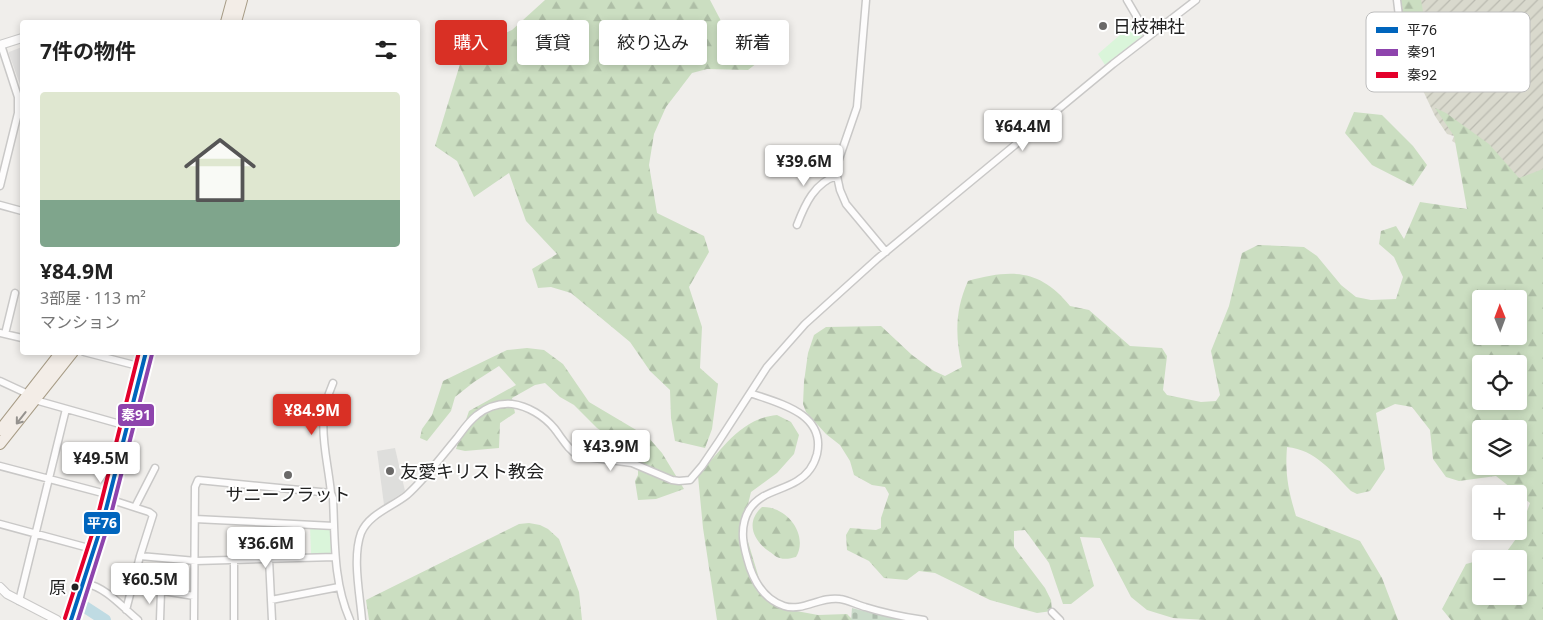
<!DOCTYPE html>
<html lang="ja">
<head>
<meta charset="utf-8">
<style>
  :root { --surface:#fff; --page:#f2f2f2; --text:#222; --muted:#767676; --line:#e0e0e0; --accent:#d93025 }
  body { margin:0; font-family:"Noto Sans","Noto Sans JP",sans-serif; background:var(--page); color:var(--text); height:100vh; display:flex; flex-direction:column; font-size:19px; white-space:nowrap }
  * { box-sizing:border-box; margin:0 }
  p { font-size:16px; color:var(--muted) }
  .icon { flex:none; width:28px; height:28px; fill:none; stroke:currentColor; stroke-width:2; stroke-linecap:round; stroke-linejoin:round }
  .map { position:relative; flex:1; overflow:hidden }
  .drawer { position:absolute; left:20px; top:20px; width:400px; height:335px; display:flex; flex-direction:column; background:var(--surface); border-radius:5px; box-shadow:0 2px 8px #0003 }
  .drawer>* { flex:none }
  .hud { position:absolute; left:435px; top:20px; width:475px; height:45px; display:flex; gap:10px }
  .needle { width:32px; rotate:359deg }
  .controls { position:absolute; left:1472px; top:290px; display:grid; gap:10px }
  .controls a { display:grid; place-items:center; width:55px; height:55px; border-radius:5px; background:var(--surface); box-shadow:0 2px 8px #0003; font-size:25px }
  .price { position:absolute; translate:-50% -42px; padding:0 11px; border-radius:5px; background:#fff; color:#222; font-size:16px; line-height:32px; filter:drop-shadow(0 1px 2px #0008) }
  .price::after { content:''; position:absolute; left:50%; top:30px; width:15px; height:11px; margin-left:-8px; background:inherit; clip-path:polygon(0 0,100% 0,50% 100%) }
  .price.on { background:var(--accent); color:#fff }
  ul { padding:0; list-style:none }
  li { display:grid; align-content:center; gap:10px; height:265px; padding:0 20px }
  li+li { border-top:1px solid var(--line) }
  li span { display:grid; place-items:center; height:155px; border-radius:5px; color:#555 }
  li>.icon { margin-inline-start:auto }
  span .icon { width:90px; height:90px; fill:#fffc; stroke-width:1 }
  li b { font-size:21px }
  h2 { display:flex; justify-content:space-between; align-items:center; height:60px; padding:0 20px; font-size:21px }
  .pill { padding:0 18px; border-radius:5px; background:var(--surface); box-shadow:0 2px 8px #0003; font-size:18px; line-height:45px }
  .pill.on { background:var(--accent); color:#fff }
  .map>svg:first-child { display:block }
  .religious { fill:#dededc }
  .construction { fill:url(#construction-furrows) }
  .forest { fill:url(#forest-firs); fill-rule:evenodd }
  .cemetery { fill:url(#cemetery-stones) }
  .park { fill:#daf5da }
  .parking { fill:#e0dfde }
  .lines { fill:none; stroke-linecap:round; stroke-linejoin:round }
  .river { stroke:#bfdbe3; stroke-width:12 }
  .minor-casing { stroke:#c9c8c7; stroke-width:9 }
  .tertiary-casing { stroke:#c9c8c7; stroke-width:10 }
  .primary-casing { stroke:#a79c86; stroke-width:12 }
  .minor { stroke:#fdfcfc; stroke-width:6 }
  .tertiary { stroke:#fdfcfc; stroke-width:8 }
  .primary { stroke:#f3ede7; stroke-width:10 }
  .bus-1-casing { stroke:#fff; stroke-width:8 }
  .bus-2-casing { stroke:#fff; stroke-width:8 }
  .bus-3-casing { stroke:#fff; stroke-width:8 }
  .bus-1 { stroke:#0065bd; stroke-width:4 }
  .bus-2 { stroke:#8e44ad; stroke-width:4 }
  .bus-3 { stroke:#e4002b; stroke-width:4 }
  .oneway { stroke:#95928e }
  .poi-dot { fill:#6a6968; stroke:#fff; stroke-width:2 }
  .bus-dot { fill:#222; stroke:#fff; stroke-width:2 }
  .labels { text-anchor:middle; dominant-baseline:central; stroke-width:4; stroke-linejoin:round; paint-order:stroke }
  .bus-label { font-size:17px; fill:#222; stroke:#fff; text-anchor:end }
  .poi-label { font-size:18px; fill:#222; stroke:#fff; text-anchor:start }
  .key { fill:#fff; stroke:#bdbdbd; stroke-width:1 }
  .key-label { font-size:14px; fill:#222 }
  .line-badge { stroke:#fff; stroke-width:2 }
  .badge-label { font-size:14px; text-anchor:middle; font-weight:bold; fill:#fff }
</style>
</head>
<body>
<div class="map">
<svg width="1543" height="620" viewBox="0 0 1543 620">
  <defs>
    <pattern id="construction-furrows" width="10" height="10" patternUnits="userSpaceOnUse" patternTransform="scale(1.25)"><rect width="10" height="10" fill="#d9d9cd"/><path d="M-1 1l2-2M0 10L10 0M9 11l2-2" fill="none" stroke="#babab0"/></pattern>
    <pattern id="forest-firs" width="22" height="20" patternUnits="userSpaceOnUse" patternTransform="scale(1.25)"><rect width="22" height="20" fill="#cbdec1"/><path d="M5 1l3.5 6h-7zM16 11l3.5 6h-7z" fill="#aebea6"/></pattern>
    <pattern id="cemetery-stones" width="16" height="16" patternUnits="userSpaceOnUse" patternTransform="scale(1.25)"><rect width="16" height="16" fill="#cadbca"/><path d="M2 7V4a2 2 0 0 1 4 0v3zM10 15v-3a2 2 0 0 1 4 0v3z" fill="#adbcad"/></pattern>
  </defs>
  <rect width="100%" height="100%" fill="#f0eeeb"/>
  <path class="religious" d="M395 448 405 491 384 505 377 451Z"/>
  <path class="construction" d="M1399 0H1543V196L1452 141 1454 136 1447 134 1435 116 1409 61 1404 42 1402 11Z"/>
  <path class="forest" d="M545 0H710L730 38 758 49 757 63 748 70 707 69 692 73 666 107 654 134 649 165 657 213 704 236 709 252 689 287 702 327 700 368 718 384 712 429 705 448 675 441 671 418 670 390 650 371 630 342 571 293 551 287 538 288 532 269 557 254 526 221 509 173 474 197 457 161 435 146 464 51 512 30Z
    M1401 0H1421L1428 39 1419 68 1413 70 1405 42 1403 10Z
    M1435 108 1446 113 1489 144 1519 178 1543 169V620H1451L1442 609 1466 564 1481 560V596H1519V559H1486L1505 554 1518 536 1530 503 1496 476 1459 481 1446 477 1433 459 1430 430 1412 407 1395 404 1376 413 1385 469 1370 491 1357 494 1351 491C1331 471 1316 450 1287 447 1285 474 1288 489 1296 516L1360 541 1382 578 1398 620H1205L1173 618 1147 610 1131 597 1100 538 1080 537 1094 586 1071 604H1063L1049 563 1025 530 1014 531V547L1045 588 1051 600 1052 611 1037 613 990 600 935 573 919 571 907 580 884 578 869 561 847 550 846 535 850 528 876 530 881 528V518L889 494 885 487 872 485 854 475 850 461 840 445 826 434 806 412 803 404 804 382 808 353 814 335 826 327 881 326 912 355 934 371 945 376 962 367C955 336 955 310 968 281 1012 269 1040 269 1070 306L1089 310 1130 346 1162 348 1167 356 1163 390 1167 395 1201 402 1216 401 1220 395 1211 351 1229 306 1242 253 1258 245 1304 247 1317 256 1341 285 1356 297 1371 300 1396 299 1403 277 1394 257 1379 244 1381 231 1396 226 1404 239 1420 202 1467 209 1454 136ZM1481 299H1519V336H1481ZM1481 364H1519V401H1481ZM1481 429H1519V466H1481Z
    M1354 112 1382 115 1413 146 1427 165 1413 186 1372 165 1345 133Z
    M527 348 544 350 563 364 589 402 648 437 662 453 684 489 656 499 638 500 635 481 638 475V458L632 451 597 428 574 405 560 397 545 383 535 385 512 398 515 413 500 423 499 448 465 451 456 449 469 411 516 385 499 366 474 382 455 397 451 411 427 441 420 438 422 429 432 415 443 381 507 350Z
    M777 415 791 422 799 435 794 454 777 473 751 492 743 525 764 595 791 610 818 615 847 614 853 620H717L703 528 698 476C720 451 741 418 777 415Z
    M762 507C787 506 809 535 796 557 792 558 785 560 780 558 777 558 773 554 770 552 753 541 745 522 762 507Z
    M529 523 540 525 548 529 559 539 579 592 582 620H369L366 600 519 524Z"/>
  <path class="cemetery" d="M852 608 899 620H851Z"/>
  <path class="park" d="M1136 21 1142 30V36L1105 65 1098 54Z
    M310 526 329 527 332 530 333 550 330 553 311 554Z"/>
  <path class="parking" d="M22 47V90L9 54V52Z"/>
  <g class="lines">
    <path class="river" d="M85 607 105 620"/>
    <g class="minor-casing">
      <path id="minor" d="M866 0 857 107 838 162 837 176 840 190 846 204 886 252
        M1127 0 1148 36
        M1397 0 1401 33
        M0 186 18 113V97L1 45
        M0 205 22 211
        M797 225C805 204 815 182 837 176
        M0 333 22 338
        M5 334 15 293
        M84 352 142 367
        M0 381 28 394
        M333 383C315 424 327 452 331 493L333 498C335 539 333 582 350 620
        M750 393C778 403 826 413 817 454 814 466 807 475 797 481 781 491 760 492 749 510 738 529 744 549 750 568 756 585 766 600 784 606 803 612 820 596 840 599 848 600 857 605 865 607 884 613 904 617 924 620
        M35 400 127 426
        M0 466 110 495
        M109 499 149 512 153 515 140 556 126 610
        M135 507 155 468
        M195 519 334 526
        M0 524 96 550
        M140 556 196 561 335 557
        M269 559 272 620
        M234 560V620
        M85 583C107 588 121 606 138 620
        M132 586 194 596
        M271 600 339 587
        M19 601 66 409
        M1052 612 1060 620
        M160 620 161 591
        M194 620 195 487 198 480 331 493
        M362 620C360 594 352 558 361 533 369 514 392 507 407 495 426 478 441 457 457 438 463 430 469 421 477 415 487 407 500 403 512 404 528 406 544 416 554 428 562 438 568 450 579 456L632 463 672 480 679 481 690 480 702 466 719 441 767 367 805 324 877 259 1113 64 1196 0"/>
    </g>
    <g class="tertiary-casing">
      <path id="tertiary" d="M0 45 22 38
        M0 587 7 594 57 620
        M71 620C104 533 121 442 146 352"/>
    </g>
    <g class="primary-casing">
      <path id="primary" d="M226 22 232 0
        M236 22 242 0
        M0 430 61 352
        M0 444 73 352"/>
    </g>
    <use href="#minor" class="minor"/>
    <use href="#tertiary" class="tertiary"/>
    <use href="#primary" class="primary"/>
    <g class="bus-1-casing">
      <path id="bus-1" d="M71 620 103 521 146 352"/>
    </g>
    <g class="bus-2-casing">
      <path id="bus-2" d="M78 620 109 522 152 354"/>
    </g>
    <g class="bus-3-casing">
      <path id="bus-3" d="M65 618 97 519 139 352"/>
    </g>
    <use href="#bus-1" class="bus-1"/>
    <use href="#bus-2" class="bus-2"/>
    <use href="#bus-3" class="bus-3"/>
  </g>
  <defs><path id="oneway-shaft" d="M-6 0H5M1.5-3L5.5 0L1.5 3" fill="none" stroke-width="1.6" stroke-linecap="round" stroke-linejoin="round" transform="scale(1.25)"/></defs>
  <use class="oneway" href="#oneway-shaft" transform="translate(21 418) rotate(128)"/>
  <g class="poi-dot">
    <circle cx="1103" cy="26" r="5"/>
    <circle cx="390" cy="471" r="5"/>
    <circle cx="288" cy="475" r="5"/>
  </g>
  <circle class="bus-dot" cx="75" cy="587" r="4.5"/>
  <g class="labels">
    <g class="bus-label">
      <text x="66" y="587">原</text>
    </g>
    <g class="poi-label">
      <text x="1113" y="26">日枝神社</text>
      <text x="400" y="471">友愛キリスト教会</text>
      <text x="288" y="494" text-anchor="middle">サニーフラット</text>
    </g>
  </g>
  <rect x="1366" y="12" width="164" height="80" rx="8" class="key"/>
  <rect x="1376" y="27" width="22" height="6" fill="#0065bd"/>
  <rect x="1376" y="49" width="22" height="7" fill="#8e44ad"/>
  <rect x="1376" y="72" width="22" height="6" fill="#e4002b"/>
  <g class="key-label">
    <text x="1407" y="35">平76</text>
    <text x="1407" y="57">秦91</text>
    <text x="1407" y="80">秦92</text>
  </g>
  <g class="line-badge">
    <rect x="117" y="403" width="38" height="24" rx="5" fill="#8e44ad"/>
    <rect x="83" y="511" width="38" height="24" rx="5" fill="#0065bd"/>
  </g>
  <g class="badge-label">
    <text x="136" y="420">秦91</text>
    <text x="102" y="528">平76</text>
  </g>
</svg>
<div class="controls">
<a><svg class="needle" viewBox="-14 -14 28 28"><path d="M0-13l5 13h-10z" fill="#e53935"/><path d="M0 13l5-13h-10z" fill="#767676"/></svg></a>
<a><svg class="icon" aria-label="locate" viewBox="0 0 24 24"><circle cx="12" cy="12" r="6"/><path d="M12 2v4M12 18v4M2 12h4M18 12h4"/></svg></a>
<a><svg class="icon" aria-label="layers" viewBox="0 0 24 24"><path d="M12 4l9 5-9 5-9-5zM3 14l9 5 9-5"/></svg></a>
<a>+</a>
<a>−</a>
</div>
<b class="price" style="left:1023px;top:152px">¥64.4M</b>
<b class="price" style="left:804px;top:187px">¥39.6M</b>
<b class="price on" style="left:312px;top:436px">¥84.9M</b>
<b class="price" style="left:611px;top:472px">¥43.9M</b>
<b class="price" style="left:101px;top:484px">¥49.5M</b>
<b class="price" style="left:266px;top:569px">¥36.6M</b>
<b class="price" style="left:150px;top:605px">¥60.5M</b>
<div class="hud">
<a class="pill on">購入</a>
<a class="pill">賃貸</a>
<a class="pill">絞り込み</a>
<a class="pill">新着</a>
</div>
<section class="drawer">
<h2>7件の物件<svg class="icon" aria-label="filters" viewBox="0 0 24 24"><path d="M4 7h16M4 17h16"/><circle cx="9" cy="7" r="2"/><circle cx="15" cy="17" r="2"/></svg></h2>
<ul>
<li><span style="background:linear-gradient(#dfe7d0 70%,#7fa58c 0)"><svg class="icon" aria-label="home" viewBox="0 0 24 24"><path d="M3 11l9-7 9 7M6 9v11h12V9"/></svg></span><div><b>¥84.9M</b><p>3部屋 · 113 m²</p><p>マンション</p></div></li>
</ul>
</section>
</div>
</body>
</html>
